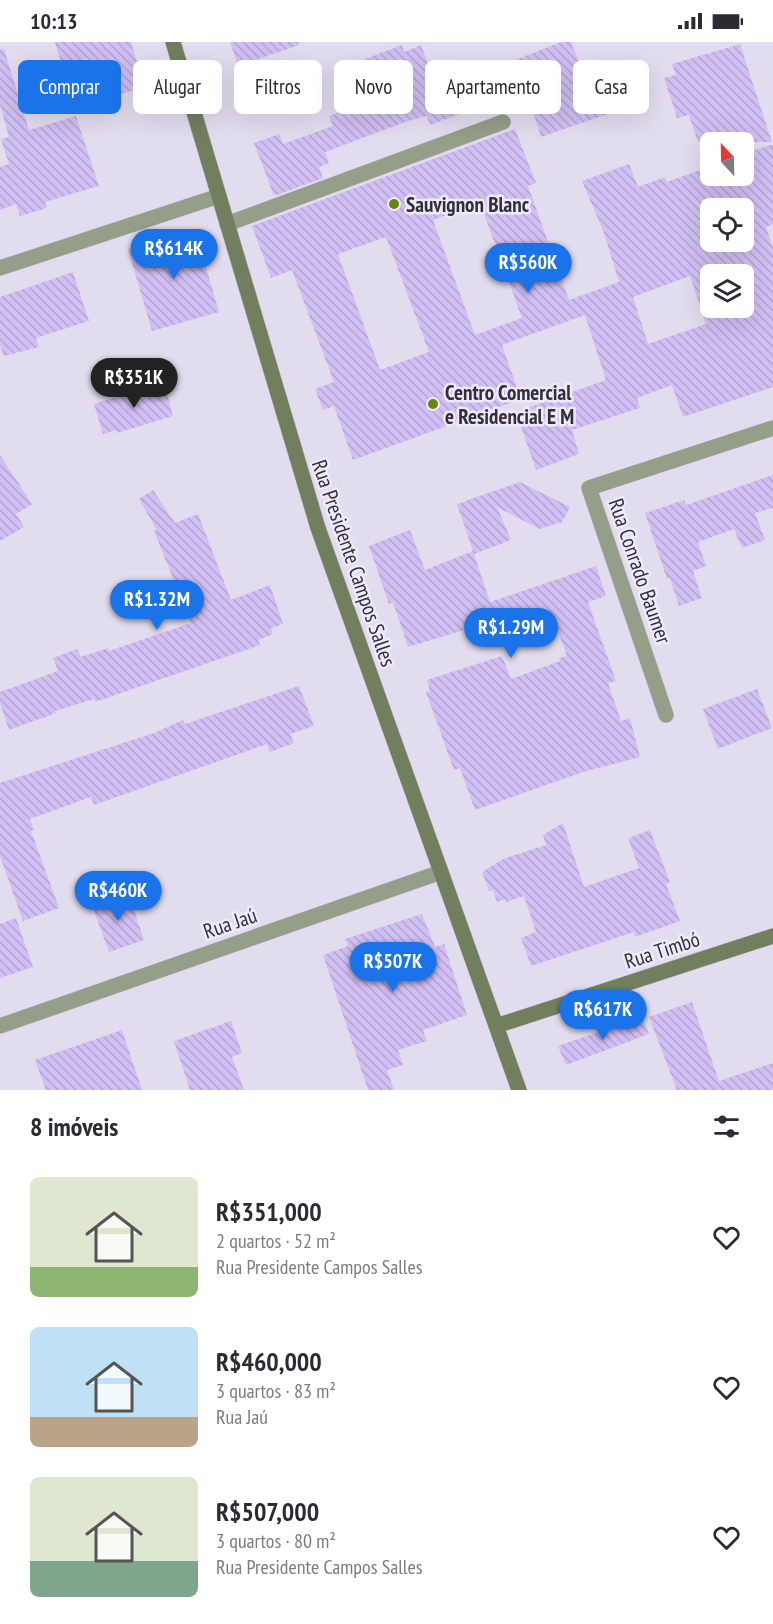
<!DOCTYPE html>
<html lang="pt">
<head>
<meta charset="utf-8">
<style>
  :root { --surface:#fff; --page:#f7f7f7; --text:#2b2b33; --muted:#7c7c81; --accent:#1a73e8 }
  body { margin:0; font-family:"PT Sans Narrow",sans-serif; background:var(--page); color:var(--text); height:100vh; display:flex; flex-direction:column; font-size:22px; white-space:nowrap }
  * { box-sizing:border-box; margin:0 }
  p { font-size:20px; color:var(--muted) }
  .icon { flex:none; width:33px; height:33px; fill:none; stroke:currentColor; stroke-width:2; stroke-linecap:round; stroke-linejoin:round }
  .map { position:relative; height:1048px; overflow:hidden }
  .panel { display:flex; flex-direction:column; background:var(--surface); flex:1 }
  .panel>* { flex:none }
  .guide { position:absolute; left:18px; top:18px; width:738px; height:54px; display:flex; gap:12px }
  .needle { width:39px; rotate:338deg }
  .controls { position:absolute; left:700px; top:90px; display:grid; gap:12px }
  .controls a { display:grid; place-items:center; width:54px; height:54px; border-radius:9px; background:var(--surface); box-shadow:0 6px 24px #0002; font-size:30px }
  .price { position:absolute; translate:-50% -51px; padding:0 14px; border-radius:21px; background:var(--accent); color:#fff; font-size:20px; line-height:39px; filter:drop-shadow(0 2px 3px #0008) }
  .price::after { content:''; position:absolute; left:50%; top:36px; width:18px; height:14px; margin-left:-9px; background:inherit; clip-path:polygon(0 0,100% 0,50% 100%) }
  .price.active { background:#222; color:#fff }
  ul { padding:0; list-style:none }
  li { display:flex; align-items:center; gap:18px; height:150px; padding:0 30px }
  li span { display:grid; place-items:center; flex:none; width:168px; height:120px; border-radius:9px; color:#555 }
  li>.icon { margin-inline-start:auto }
  span .icon { width:72px; height:72px; fill:#fffc; stroke-width:1 }
  li b { font-size:26px }
  h2 { display:flex; justify-content:space-between; align-items:center; height:72px; padding:0 30px; font-size:26px }
  .pill { padding:0 21px; border-radius:9px; background:var(--surface); box-shadow:0 6px 24px #0002; font-size:21px; line-height:54px }
  .pill.active { background:var(--accent); color:#fff }
  .status { display:flex; justify-content:space-between; align-items:center; height:42px; padding:0 30px; background:var(--surface); direction:ltr }
  .status svg { height:16px; fill:currentColor }
  .map>svg:first-child { display:block }
  .building { fill:url(#building-back-hatch); fill-rule:evenodd }
  .lines { fill:none; stroke-linecap:round; stroke-linejoin:round }
  .minor-casing { stroke:#bfb9ca; stroke-width:16 }
  .secondary-casing { stroke:#bfb9ca; stroke-width:16 }
  .minor { stroke:#959e89; stroke-width:15 }
  .secondary { stroke:#717f5f; stroke-width:15 }
  .poi-dot { fill:#64880e; stroke:#efe9fc; stroke-width:2 }
  .labels { text-anchor:middle; dominant-baseline:central; stroke-width:5; stroke-linejoin:round; paint-order:stroke }
  .poi-label { font-size:21px; font-weight:bold; fill:#322f36; stroke:#efe9fc; text-anchor:start }
  .street-label { font-size:21px; fill:#322f36; stroke:#efe9fc }
</style>
</head>
<body>
<div class="status"><b>10:13</b><svg viewBox="0 0 49 12"><path d="M0 12V9h3v3zM5 12V6h3v6zM10 12V3h3v9zM15 12V0h3v12zM26 1h20v11H26zM47 4h2v5h-2z"/></svg></div>
<div class="map">
<svg width="773" height="1048" viewBox="0 0 773 1048">
  <defs>
    <pattern id="building-back-hatch" width="6" height="6" patternUnits="userSpaceOnUse" patternTransform="scale(1.5)"><rect width="6" height="6" fill="#d1bff3"/><path d="M-1 5l2 2M0 0l6 6M5-1l2 2" fill="none" stroke="#b4a4d1"/></pattern>
  </defs>
  <rect width="100%" height="100%" fill="#e2dcef"/>
  <path class="building" d="M55 0H131L144 45 101 58 87 16 62 24Z
    M230 0H298L299 3 238 24Z
    M561 0H571L586 38 615 27 617 31 636 24 645 50 627 57 630 64 541 95 524 41 522 42 513 19Z
    M740 2 772 100H698L689 73 677 76 664 36 676 33 672 22Z
    M402 3 404 10 421 3 435 40 448 35 462 71 430 83 427 74 408 79 325 110 329 121 319 125 323 136 274 154 254 101 279 92 283 102 333 84 329 74 358 63 348 35 356 32 352 22Z
    M0 7H4L29 88 76 74 99 144 45 160 47 166 20 174 16 162 0 168V125L9 122 1 97 9 95 0 63Z
    M515 87 536 141 528 144 569 258 619 240 604 191 582 139 629 122 638 145 665 135 667 140 711 124V134H744V112L773 102V182L766 185 773 206V345L683 375 672 343 637 356 640 366 572 388 579 412 536 428 516 370 606 338 585 273 502 303 521 357 353 418 334 364 323 368 315 347 334 340 292 228 271 236 252 184ZM480 161 522 276 475 293 433 178ZM711 166H744V200H711ZM386 195 429 310 380 328 338 212ZM711 232H744V266H711ZM690 234 706 282 648 302 633 255Z
    M195 187 219 270 152 289 128 207Z
    M73 230 89 279 36 296 39 305 4 314 0 303V255Z
    M164 340 173 374 117 391 116 388 103 392 94 362Z
    M0 413 32 462 16 472 24 485 0 499Z
    M773 433V466L755 471 765 498 742 506 734 487 698 500 706 524 693 529 702 556 679 564 670 536 667 537 645 471 684 458 686 463Z
    M520 440 570 465 562 480 540 487 497 465 511 498 474 512 490 560 596 524 606 554 588 560 616 639 608 641 621 679 630 676 640 715 583 730 475 768 460 726 454 728 426 650 430 649 427 638 502 614 511 637 560 619 559 616 567 614 552 573 512 588 507 575 408 605 393 560 389 562 369 504 410 488 425 528 473 509 457 462Z
    M153 448 175 481 198 472 231 558 270 543 283 582 271 586 273 592 258 598 260 603 95 660 94 657 55 669 56 671 9 688 0 661V650L58 629 53 616 77 607 81 615 108 606 109 609 191 581 154 489 157 488 139 457Z
    M299 644 314 684 290 692 294 701 270 710 267 702 94 763 91 755 30 777 34 788 31 789 59 866 23 879 0 814V741L154 691 183 678 185 682Z
    M757 647 772 686 718 707 703 667Z
    M563 781 584 845 639 826 628 796 650 788 670 840 666 842 680 879 635 895 634 890 531 924 521 896 536 890 524 854 506 860 505 857 497 860 493 848 489 849 482 830 503 817 546 803 543 793Z
    M128 850 144 898 109 910 92 863Z
    M422 872 435 905 444 902 467 973 423 988 427 999 398 1008 403 1023 387 1028 394 1048H368L323 913 348 904 345 897Z
    M16 876 33 925 0 936V882Z
    M692 960 719 1039 773 1021V1048H677L649 975Z
    M642 975 649 992 566 1023 558 1004Z
    M231 979 242 1011 232 1015 244 1048H190L174 999Z
    M122 988 142 1048H46L35 1018Z"/>
  <g class="lines">
    <g class="minor-casing">
      <path id="minor" d="M227 182 503 80
        M0 226 219 154
        M666 673 589 446 773 386
        M0 984 441 830"/>
    </g>
    <g class="secondary-casing">
      <path id="secondary" d="M173 0 318 486 519 1048
        M496 984 773 894"/>
    </g>
    <use href="#minor" class="minor"/>
    <use href="#secondary" class="secondary"/>
  </g>
  <g class="poi-dot">
    <circle cx="394" cy="162" r="6"/>
    <circle cx="433" cy="362" r="6"/>
  </g>
  <g class="labels">
    <g class="poi-label">
      <text x="406" y="162">Sauvignon Blanc</text>
      <text x="445" y="350">Centro Comercial<tspan x="445" dy="24">e Residencial E M</tspan></text>
    </g>
    <g class="street-label">
      <text transform="translate(354 521) rotate(71)">Rua Presidente Campos Salles</text>
      <text transform="translate(640 529) rotate(71)">Rua Conrado Baumer</text>
      <text transform="translate(230 881) rotate(-19)">Rua Jaú</text>
      <text transform="translate(662 908) rotate(-18)">Rua Timbó</text>
    </g>
  </g>
</svg>
<div class="controls">
<a><svg class="needle" viewBox="-14 -14 28 28"><path d="M0-13l5 13h-10z" fill="#e53935"/><path d="M0 13l5-13h-10z" fill="#7c7c81"/></svg></a>
<a><svg class="icon" aria-label="locate" viewBox="0 0 24 24"><circle cx="12" cy="12" r="6"/><path d="M12 2v4M12 18v4M2 12h4M18 12h4"/></svg></a>
<a><svg class="icon" aria-label="layers" viewBox="0 0 24 24"><path d="M12 4l9 5-9 5-9-5zM3 14l9 5 9-5"/></svg></a>
</div>
<b class="price" style="left:174px;top:238px">R$614K</b>
<b class="price" style="left:528px;top:252px">R$560K</b>
<b class="price active" style="left:134px;top:367px">R$351K</b>
<b class="price" style="left:157px;top:589px">R$1.32M</b>
<b class="price" style="left:511px;top:617px">R$1.29M</b>
<b class="price" style="left:118px;top:880px">R$460K</b>
<b class="price" style="left:393px;top:951px">R$507K</b>
<b class="price" style="left:603px;top:999px">R$617K</b>
<div class="guide">
<a class="pill active">Comprar</a>
<a class="pill">Alugar</a>
<a class="pill">Filtros</a>
<a class="pill">Novo</a>
<a class="pill">Apartamento</a>
<a class="pill">Casa</a>
</div>
</div>
<section class="panel">
<h2>8 imóveis<svg class="icon" aria-label="filters" viewBox="0 0 24 24"><path d="M4 7h16M4 17h16"/><circle cx="9" cy="7" r="2"/><circle cx="15" cy="17" r="2"/></svg></h2>
<ul>
<li><span style="background:linear-gradient(#dfe7d0 75%,#8fb573 0)"><svg class="icon" aria-label="home" viewBox="0 0 24 24"><path d="M3 11l9-7 9 7M6 9v11h12V9"/></svg></span><div><b>R$351,000</b><p>2 quartos · 52 m²</p><p>Rua Presidente Campos Salles</p></div><svg class="icon" aria-label="heart" viewBox="0 0 24 24"><path d="M12 20l-8-8c-3-5 5-10 8-4 3-6 11-1 8 4z"/></svg></li>
<li><span style="background:linear-gradient(#bfe0f5 75%,#b9a48a 0)"><svg class="icon" aria-label="home" viewBox="0 0 24 24"><path d="M3 11l9-7 9 7M6 9v11h12V9"/></svg></span><div><b>R$460,000</b><p>3 quartos · 83 m²</p><p>Rua Jaú</p></div><svg class="icon" aria-label="heart" viewBox="0 0 24 24"><path d="M12 20l-8-8c-3-5 5-10 8-4 3-6 11-1 8 4z"/></svg></li>
<li><span style="background:linear-gradient(#dfe7d0 70%,#7fa58c 0)"><svg class="icon" aria-label="home" viewBox="0 0 24 24"><path d="M3 11l9-7 9 7M6 9v11h12V9"/></svg></span><div><b>R$507,000</b><p>3 quartos · 80 m²</p><p>Rua Presidente Campos Salles</p></div><svg class="icon" aria-label="heart" viewBox="0 0 24 24"><path d="M12 20l-8-8c-3-5 5-10 8-4 3-6 11-1 8 4z"/></svg></li>
</ul>
</section>
</body>
</html>
